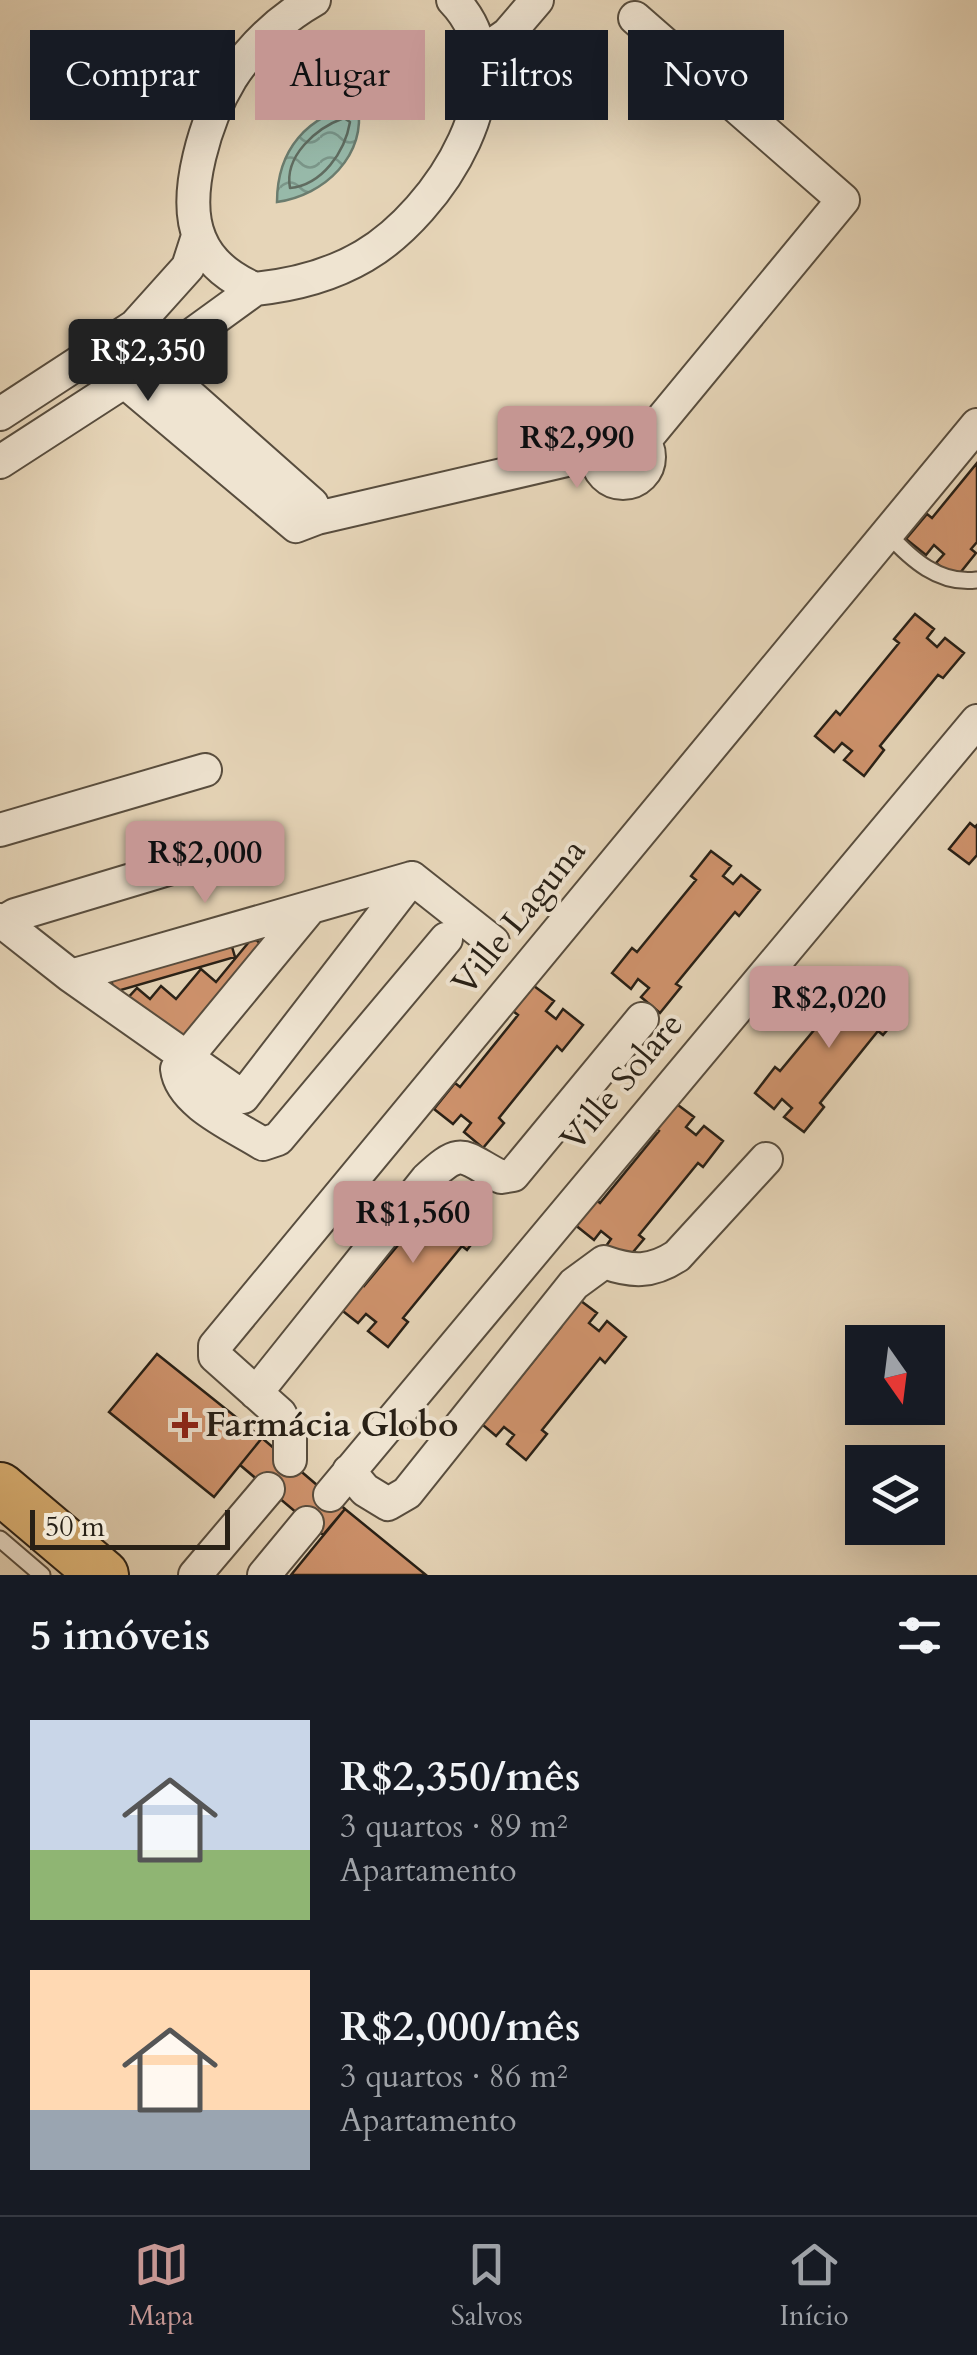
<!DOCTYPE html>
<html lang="pt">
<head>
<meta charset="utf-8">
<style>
  :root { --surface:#171b24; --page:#242831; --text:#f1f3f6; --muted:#9ea1a6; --line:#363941; --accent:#c59692 }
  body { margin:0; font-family:Cardo,serif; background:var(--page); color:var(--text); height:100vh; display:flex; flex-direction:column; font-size:38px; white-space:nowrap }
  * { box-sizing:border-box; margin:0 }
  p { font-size:32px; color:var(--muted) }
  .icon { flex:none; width:55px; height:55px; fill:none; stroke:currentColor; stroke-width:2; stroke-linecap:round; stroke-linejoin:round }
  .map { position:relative; height:1575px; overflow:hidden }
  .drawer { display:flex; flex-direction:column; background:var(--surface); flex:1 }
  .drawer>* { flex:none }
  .banner { position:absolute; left:30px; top:30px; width:918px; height:90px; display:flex; gap:20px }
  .needle { width:65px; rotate:166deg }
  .controls { position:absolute; left:845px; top:1325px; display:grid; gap:20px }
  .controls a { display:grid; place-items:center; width:100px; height:100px; border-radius:0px; background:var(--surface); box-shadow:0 10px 40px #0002; font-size:50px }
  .scale { position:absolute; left:30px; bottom:25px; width:200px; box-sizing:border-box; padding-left:10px; border:5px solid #282016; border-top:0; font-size:28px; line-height:35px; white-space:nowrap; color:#282016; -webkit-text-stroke:8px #efe4d1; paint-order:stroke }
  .price { position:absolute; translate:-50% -85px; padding:0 22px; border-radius:10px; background:var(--accent); color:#111; font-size:32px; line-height:65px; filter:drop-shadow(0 2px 5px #0008) }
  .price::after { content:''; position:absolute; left:50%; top:60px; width:30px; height:22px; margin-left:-15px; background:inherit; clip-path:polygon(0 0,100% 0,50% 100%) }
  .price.current { background:#222; color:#fff }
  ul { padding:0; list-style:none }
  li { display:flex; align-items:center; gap:30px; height:250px; padding:0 30px }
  li span { display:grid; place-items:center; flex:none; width:280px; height:200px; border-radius:0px; color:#555 }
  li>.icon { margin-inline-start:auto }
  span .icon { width:120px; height:120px; fill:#fffc; stroke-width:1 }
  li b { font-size:42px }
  h2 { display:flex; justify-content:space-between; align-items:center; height:120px; padding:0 30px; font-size:42px }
  .tag { padding:0 35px; border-radius:0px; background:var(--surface); box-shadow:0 10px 40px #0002; font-size:35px; line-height:90px }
  .tag.current { background:var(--accent); color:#111 }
  .tabs { display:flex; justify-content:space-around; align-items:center; height:140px; border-top:2px solid var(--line); background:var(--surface); font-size:28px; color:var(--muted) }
  .tabs a { display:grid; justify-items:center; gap:5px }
  .tabs .current { color:var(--accent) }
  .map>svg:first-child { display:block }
  .water { fill:url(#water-waves); stroke:#6b7c6e; stroke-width:2.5 }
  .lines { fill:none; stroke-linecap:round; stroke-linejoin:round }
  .shore { stroke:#606c60; stroke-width:2.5 }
  .building { fill:#cf936d; stroke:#282016; stroke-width:2.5 }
  .lane-casing { stroke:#584d3e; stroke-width:19 }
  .street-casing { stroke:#584d3e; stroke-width:36 }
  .primary-casing { stroke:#282016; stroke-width:54 }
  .lane { stroke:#efe4d1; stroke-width:15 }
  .street { stroke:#efe4d1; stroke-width:32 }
  .primary { stroke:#e3ba7c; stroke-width:50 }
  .poi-dot { fill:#8f2418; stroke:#efe4d1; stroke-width:4 }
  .labels { text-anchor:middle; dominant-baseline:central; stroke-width:8; stroke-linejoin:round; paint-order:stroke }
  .street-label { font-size:35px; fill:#282016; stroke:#efe4d1 }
  .poi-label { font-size:35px; font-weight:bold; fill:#282016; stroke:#efe4d1; text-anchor:start }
</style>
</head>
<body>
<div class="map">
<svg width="977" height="1575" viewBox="0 0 977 1575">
  <defs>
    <pattern id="water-waves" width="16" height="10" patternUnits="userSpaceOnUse" patternTransform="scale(2.5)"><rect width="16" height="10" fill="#97b9a9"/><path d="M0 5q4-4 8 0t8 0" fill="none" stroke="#7b9689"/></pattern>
  </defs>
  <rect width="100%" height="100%" fill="#e6d5b8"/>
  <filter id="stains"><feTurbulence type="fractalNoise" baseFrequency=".002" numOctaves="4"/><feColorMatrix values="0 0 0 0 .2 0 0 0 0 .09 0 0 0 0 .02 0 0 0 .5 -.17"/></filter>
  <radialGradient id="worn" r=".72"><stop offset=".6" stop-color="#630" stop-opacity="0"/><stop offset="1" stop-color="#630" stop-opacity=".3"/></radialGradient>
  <path class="water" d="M358 105C366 156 325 195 277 202 277 150 307 115 358 105Z"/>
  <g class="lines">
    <path class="shore" d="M344 118 350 122C345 152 322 185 290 188 284 156 316 128 344 118Z"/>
  </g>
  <path class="building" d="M977 463V542L971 549 976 553 956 578 936 563 944 554 934 545 926 555 906 539 927 514 932 518Z
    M915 614 934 629 927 638 937 647 945 638 964 653 943 678 938 675 880 746 884 750 864 776 844 760 852 751 842 743 834 752 815 736 836 711 840 715 899 643 894 639Z
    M970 823 975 827 977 825V855L969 864 949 849Z
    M711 851 731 866 723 876 733 884 741 875 760 890 739 916 735 912 676 984 681 987 660 1013 641 997 649 988 638 979 631 989 612 973 632 948 637 952 696 880 691 876Z
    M253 937 266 949 182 1049 125 1001 137 988 150 999 161 986 176 999 201 969 216 982Z
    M230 940 235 957 114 992 110 975Z
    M855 970 874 986 866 995 877 1004 884 994 904 1010 883 1035 878 1031 820 1103 824 1107 804 1132 784 1117 792 1108 782 1099 774 1109 755 1093 775 1067 780 1071 839 1000 834 996Z
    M534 986 554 1001 546 1011 556 1019 563 1009 583 1025 562 1051 557 1046 499 1118 504 1123 483 1148 464 1132 471 1123 461 1115 453 1124 434 1109 455 1083 460 1087 518 1015 513 1011Z
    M674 1102 694 1117 686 1127 696 1135 704 1126 723 1141 703 1167 698 1163 639 1235 644 1239 623 1264 604 1249 611 1239 601 1231 594 1240 574 1224 595 1199 600 1203 659 1131 654 1127Z
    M439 1185 458 1201 450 1210 461 1218 468 1209 487 1224 467 1250 462 1246 403 1318 408 1322 388 1347 368 1331 376 1322 366 1314 358 1323 339 1308 359 1282 364 1286 423 1215 418 1210Z
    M577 1298 597 1313 589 1323 599 1331 607 1321 626 1337 605 1363 600 1358 542 1430 547 1434 526 1460 507 1444 514 1435 504 1427 496 1436 477 1420 503 1399 561 1327 556 1323Z
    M157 1354 262 1438 214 1497 109 1412Z
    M262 1438 345 1509 323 1535 240 1465Z
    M345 1509 426 1575H291Z"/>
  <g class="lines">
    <g class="lane-casing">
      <path id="lane" d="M887 533C911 559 939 585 977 580
        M0 1539 42 1575"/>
    </g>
    <g class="street-casing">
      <path id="street" d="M314 0C281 19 252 46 231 78 207 117 181 195 200 239 210 264 232 279 255 289 294 285 330 276 364 256 438 213 528 77 453 0
        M635 18 843 200 644 441
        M481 53 508 34 537 0
        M153 363 312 504 317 518
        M125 382 296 526 317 518 597 453
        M0 414 135 326 188 267 198 236
        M597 457a26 26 0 1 1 52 0a26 26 0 1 1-52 0Z
        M0 462 153 363 255 289
        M0 830 205 770
        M412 878 493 942
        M309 909 177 1069C181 1104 237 1127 263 1144L278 1139 446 939
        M0 920 71 976 412 878
        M3 922 15 915 218 854
        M71 976 243 1097 412 878
        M256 1393 427 1179C463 1145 462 1157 501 1177L513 1175 642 1019
        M290 1460V1434L280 1414 215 1356V1346L977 425
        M349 1471 365 1490 388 1504 407 1493 574 1284 604 1262C632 1272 651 1273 677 1256L766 1159
        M330 1495 977 721
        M195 1575 268 1489
        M264 1575 307 1523"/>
    </g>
    <g class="primary-casing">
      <path id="primary" d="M0 1488 103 1575"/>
    </g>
    <use href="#lane" class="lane"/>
    <use href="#street" class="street"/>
    <use href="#primary" class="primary"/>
  </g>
  <path class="poi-dot" d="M180 1410h10v10h10v10h-10v10h-10v-10h-10v-10h10z"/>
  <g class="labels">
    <g class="street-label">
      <text transform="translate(519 917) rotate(-51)">Ville Laguna</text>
      <text transform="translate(622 1082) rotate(-50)">Ville Solare</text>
    </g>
    <g class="poi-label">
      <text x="205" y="1425">Farmácia Globo</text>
    </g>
  </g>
  <rect width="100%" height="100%" filter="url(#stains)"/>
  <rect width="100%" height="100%" fill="url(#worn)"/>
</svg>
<div class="controls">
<a><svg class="needle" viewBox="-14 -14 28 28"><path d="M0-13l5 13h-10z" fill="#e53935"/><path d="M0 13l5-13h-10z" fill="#9ea1a6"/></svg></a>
<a><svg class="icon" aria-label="layers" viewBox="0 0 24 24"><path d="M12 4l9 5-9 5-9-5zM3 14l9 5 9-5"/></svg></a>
</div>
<div class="scale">50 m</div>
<b class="price current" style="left:148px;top:404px">R$2,350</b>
<b class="price" style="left:577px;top:491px">R$2,990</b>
<b class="price" style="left:205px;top:906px">R$2,000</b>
<b class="price" style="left:829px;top:1051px">R$2,020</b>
<b class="price" style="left:413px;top:1266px">R$1,560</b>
<div class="banner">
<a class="tag">Comprar</a>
<a class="tag current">Alugar</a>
<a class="tag">Filtros</a>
<a class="tag">Novo</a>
</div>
</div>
<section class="drawer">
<h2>5 imóveis<svg class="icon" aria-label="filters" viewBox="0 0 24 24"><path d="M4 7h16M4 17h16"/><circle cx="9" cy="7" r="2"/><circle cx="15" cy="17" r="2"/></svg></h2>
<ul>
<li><span style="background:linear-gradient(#c9d6e8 65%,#8fb573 0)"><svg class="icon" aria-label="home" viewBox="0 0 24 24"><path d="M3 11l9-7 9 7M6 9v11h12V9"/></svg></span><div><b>R$2,350/mês</b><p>3 quartos · 89 m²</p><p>Apartamento</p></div></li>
<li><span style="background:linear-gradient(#ffd9b3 70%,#9aa5b1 0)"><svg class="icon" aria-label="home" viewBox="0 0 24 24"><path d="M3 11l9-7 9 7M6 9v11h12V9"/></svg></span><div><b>R$2,000/mês</b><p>3 quartos · 86 m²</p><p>Apartamento</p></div></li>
</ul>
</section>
<nav class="tabs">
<a class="current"><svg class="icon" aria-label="map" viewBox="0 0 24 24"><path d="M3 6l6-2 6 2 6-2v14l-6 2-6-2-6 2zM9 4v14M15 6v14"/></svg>Mapa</a>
<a><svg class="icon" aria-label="saved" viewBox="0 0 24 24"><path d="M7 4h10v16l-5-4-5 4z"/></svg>Salvos</a>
<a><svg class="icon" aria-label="home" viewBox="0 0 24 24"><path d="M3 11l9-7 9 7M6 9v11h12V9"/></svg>Início</a>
</nav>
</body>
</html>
